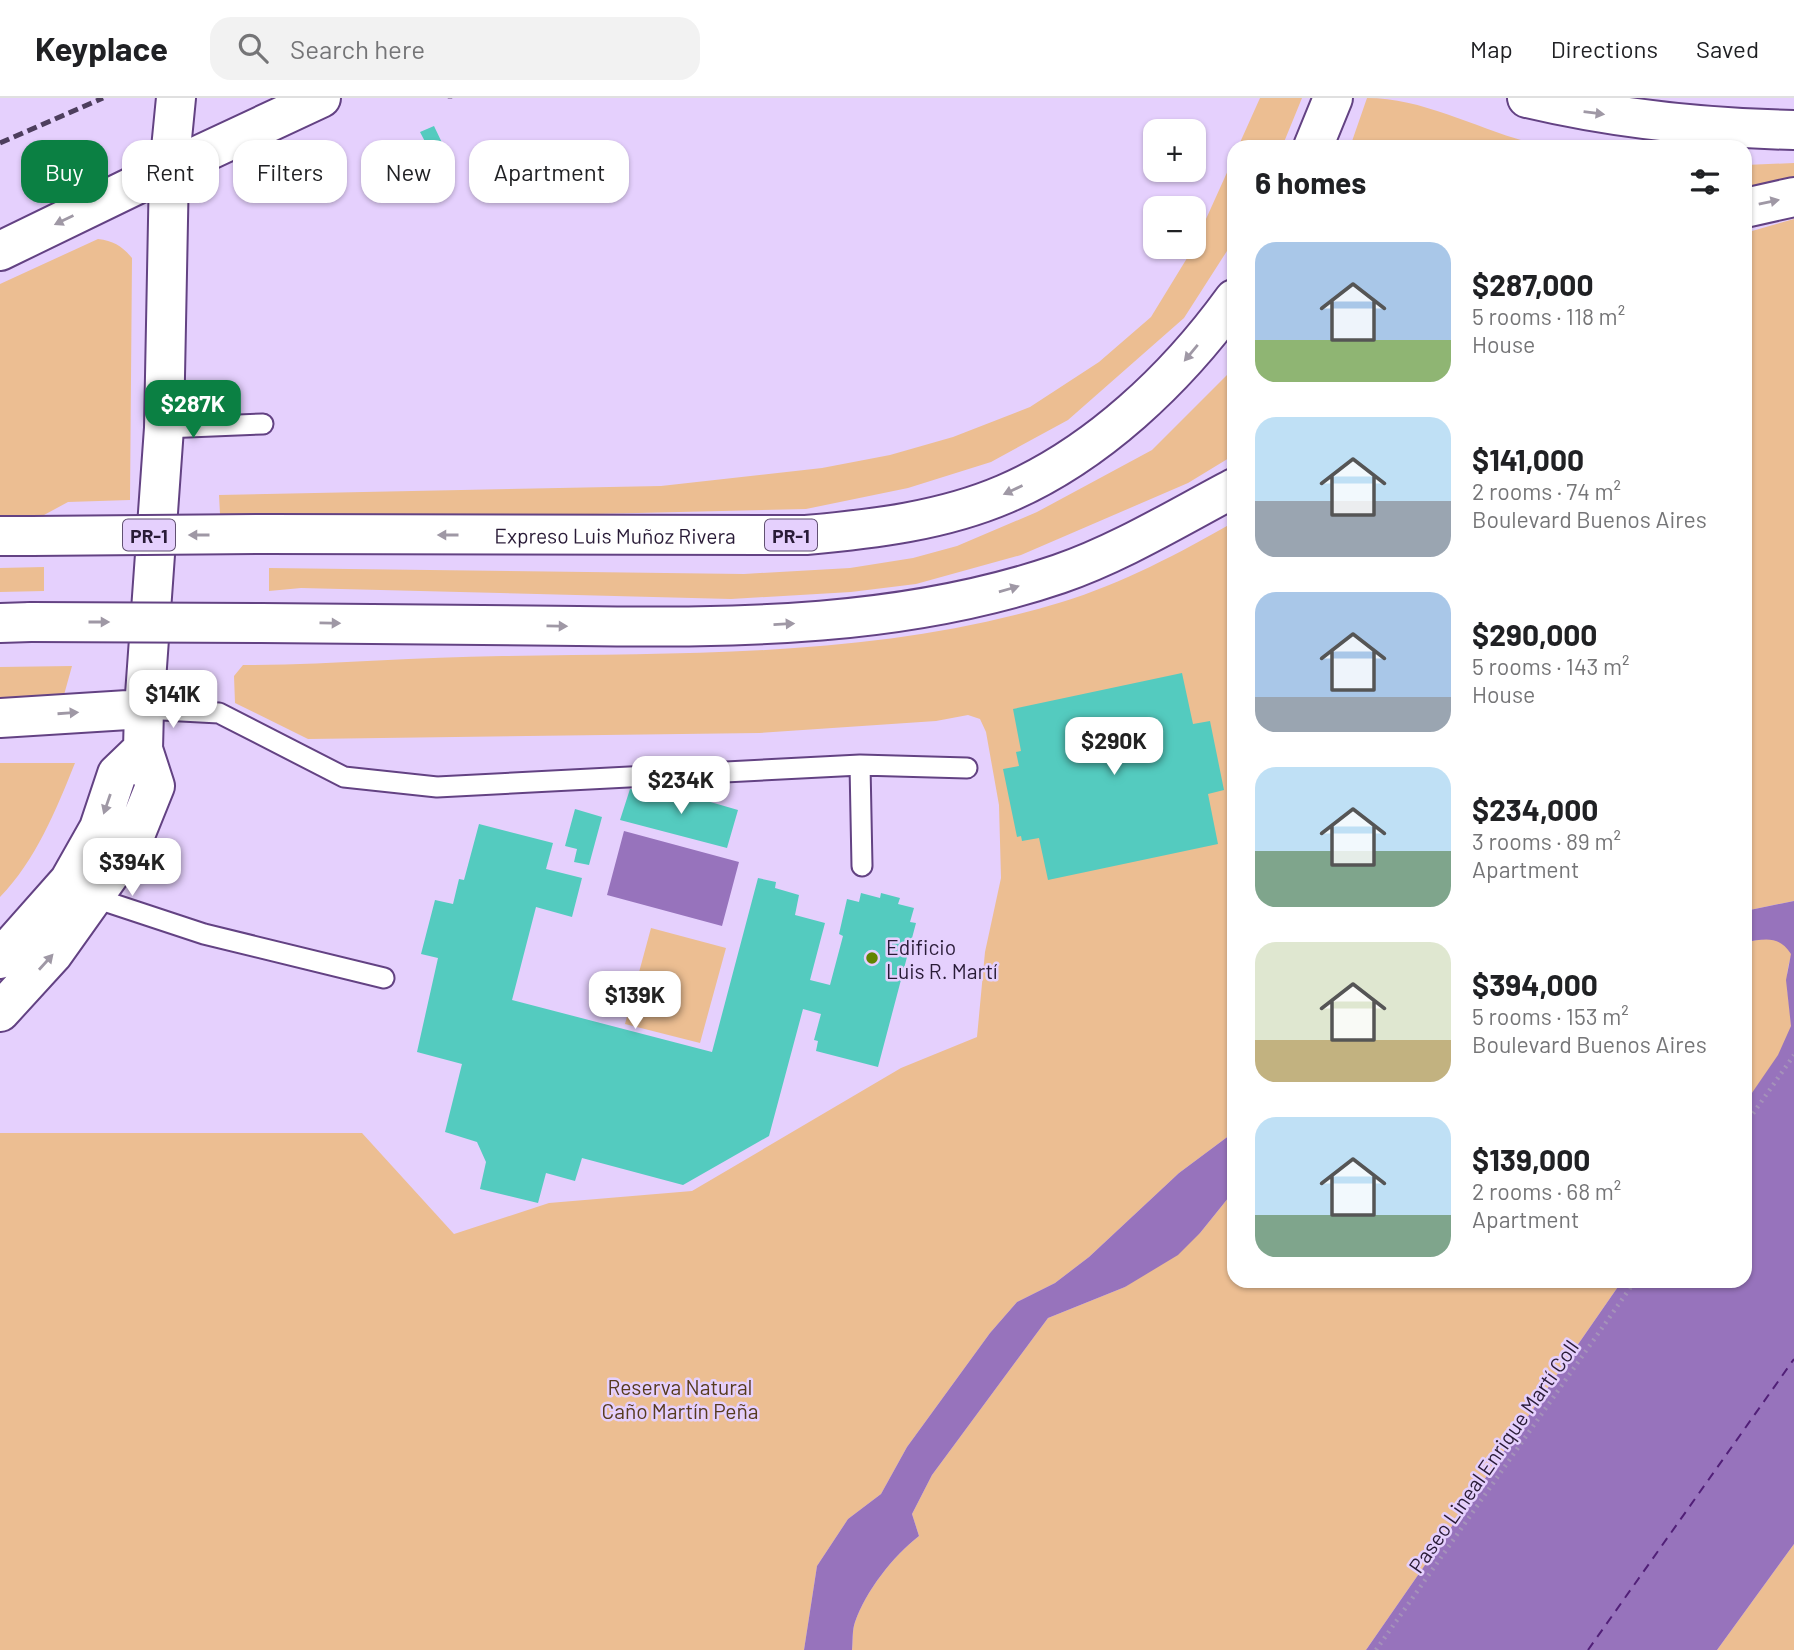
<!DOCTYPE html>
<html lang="en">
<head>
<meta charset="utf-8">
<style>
  :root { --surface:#fff; --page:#f2f2f2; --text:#202124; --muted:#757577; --line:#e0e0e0; --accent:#0b8043 }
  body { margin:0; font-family:Barlow,sans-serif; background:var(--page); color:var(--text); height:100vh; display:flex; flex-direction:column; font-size:26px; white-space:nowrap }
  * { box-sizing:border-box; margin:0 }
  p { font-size:23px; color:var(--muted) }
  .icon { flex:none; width:38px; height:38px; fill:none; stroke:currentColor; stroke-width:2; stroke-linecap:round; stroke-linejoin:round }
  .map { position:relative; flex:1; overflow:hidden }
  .side { position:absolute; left:1227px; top:42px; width:525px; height:1148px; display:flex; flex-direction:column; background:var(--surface); border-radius:21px; box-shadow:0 2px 5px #0004 }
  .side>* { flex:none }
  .banner { position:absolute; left:21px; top:42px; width:665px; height:63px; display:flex; gap:14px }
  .fabs { position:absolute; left:1143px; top:21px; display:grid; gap:14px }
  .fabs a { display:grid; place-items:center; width:63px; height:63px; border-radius:14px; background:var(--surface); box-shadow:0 2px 5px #0004; font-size:35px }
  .price { position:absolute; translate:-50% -60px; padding:0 16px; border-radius:14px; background:#fff; color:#222; font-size:23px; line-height:46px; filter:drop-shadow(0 2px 4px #0008) }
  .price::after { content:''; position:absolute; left:50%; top:42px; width:21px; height:16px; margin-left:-10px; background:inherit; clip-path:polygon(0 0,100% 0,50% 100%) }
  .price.on { background:var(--accent); color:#fff }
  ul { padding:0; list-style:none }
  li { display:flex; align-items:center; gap:21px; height:175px; padding:0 28px }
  li span { display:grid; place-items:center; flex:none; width:196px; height:140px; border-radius:21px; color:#555 }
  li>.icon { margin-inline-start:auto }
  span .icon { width:84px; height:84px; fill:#fffc; stroke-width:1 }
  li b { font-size:30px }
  h2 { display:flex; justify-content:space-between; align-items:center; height:84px; padding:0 28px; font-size:30px }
  .tag { padding:0 24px; border-radius:21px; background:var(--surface); box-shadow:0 2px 5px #0004; font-size:24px; line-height:63px }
  .tag.on { background:var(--accent); color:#fff }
  header { display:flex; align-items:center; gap:42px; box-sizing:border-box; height:98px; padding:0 35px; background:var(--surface); border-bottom:2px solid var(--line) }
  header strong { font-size:33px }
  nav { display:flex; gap:38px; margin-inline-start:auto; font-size:24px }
  .search { width:490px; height:63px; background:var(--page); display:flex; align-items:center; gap:18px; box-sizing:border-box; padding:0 24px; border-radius:21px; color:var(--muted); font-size:26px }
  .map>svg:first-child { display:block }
  .green { fill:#ecbe92 }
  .water { fill:#9773bc }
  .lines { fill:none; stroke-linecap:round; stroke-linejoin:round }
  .ferry { stroke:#511f77; stroke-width:2; stroke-dasharray:9 7; stroke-linecap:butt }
  .building { fill:#54cbbf }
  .service-casing { stroke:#634283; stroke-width:23 }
  .minor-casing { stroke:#634283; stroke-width:42 }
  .tertiary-casing { stroke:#634283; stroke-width:42 }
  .secondary-casing { stroke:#634283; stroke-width:42 }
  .motorway-casing { stroke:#634283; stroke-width:42 }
  .path { stroke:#a592ba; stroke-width:4.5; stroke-dasharray:2 5; stroke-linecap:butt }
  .service { stroke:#fff; stroke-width:19 }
  .minor { stroke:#fff; stroke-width:38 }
  .tertiary { stroke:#fff; stroke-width:38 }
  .secondary { stroke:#fff; stroke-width:38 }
  .motorway { stroke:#fff; stroke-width:38 }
  .rail { stroke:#4d3e5d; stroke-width:5; stroke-dasharray:10 5; stroke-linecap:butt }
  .motorway-bridge-casing { stroke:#634283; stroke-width:42; stroke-linecap:butt }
  .motorway-bridge { stroke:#fff; stroke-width:38 }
  .oneway { fill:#9f98a5 }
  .poi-dot { fill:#618400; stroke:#e5d0fd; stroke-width:2.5 }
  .labels { text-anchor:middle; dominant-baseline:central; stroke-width:5; stroke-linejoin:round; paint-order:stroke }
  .shield { fill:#e5d0fd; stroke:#615172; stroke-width:2 }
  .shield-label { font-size:19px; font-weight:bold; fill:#291b37 }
  .street-label { font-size:21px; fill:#291b37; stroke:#e5d0fd }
  .poi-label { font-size:21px; fill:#291b37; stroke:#e5d0fd; text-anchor:start }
  .park-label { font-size:21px; fill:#563a1e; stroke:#e5d0fd }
</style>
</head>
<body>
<header>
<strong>Keyplace</strong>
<div class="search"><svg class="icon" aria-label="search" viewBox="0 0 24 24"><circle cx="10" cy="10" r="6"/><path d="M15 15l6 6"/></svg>Search here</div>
<nav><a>Map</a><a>Directions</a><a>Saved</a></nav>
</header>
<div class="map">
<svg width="1794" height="1552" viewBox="0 0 1794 1552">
  <rect width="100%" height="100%" fill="#e5d0fd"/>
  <path class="green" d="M1260 0H1302L1282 49H1238Z
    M1367 0C1430 0 1488 38 1550 49H1350Z
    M1234 59V142L1184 220 1068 322 991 364 908 390 806 411 553 417 220 416 219 397 661 388 822 370 890 357 953 339 1030 309 1099 264 1151 219 1192 152Z
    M1794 65V79L1745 89V67Z
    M1794 121V803L1745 813V135Z
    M98 141C114 143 122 148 132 160L130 402 68 404 44 417H0V186Z
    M1234 270V357L1188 385 1021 457 916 486 851 494 731 501 301 490 269 493V470L744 476 850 470 913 460 957 448 1037 414 1152 352Z
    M1234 424V1034L1179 1075 1089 1159 1055 1185 1017 1204 990 1235 907 1349 881 1396 848 1421 817 1468 804 1552H0V1035H362L454 1136 549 1105 692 1093 901 970 977 939 985 854 1001 780 999 707 986 634 980 621 968 617 936 623 759 635 308 641 235 605 234 578 243 567C329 567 415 559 502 558 690 555 880 560 1062 504 1121 486 1180 455 1234 424Z
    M44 469V493L0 494V470Z
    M72 568 59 615 0 616V569Z
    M0 665H75C56 712 36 762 0 799Z
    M651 830 726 850 700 945 625 926Z
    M1769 840 1783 844 1792 856C1782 882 1790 901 1791 926 1791 948 1757 987 1745 1005V844Z
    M1234 1086V1183H1622L1366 1552H852C853 1543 852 1532 855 1524 866 1493 893 1458 919 1438L912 1416 932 1377 1048 1220 1125 1189 1200 1135 1229 1099Z
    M1794 1446V1552H1717Z"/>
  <path class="water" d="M624 733 739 764 722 828 607 797Z
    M1794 803V1446L1717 1552H1366L1622 1183H1745V1005L1778 957 1791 928 1786 882 1791 856C1779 837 1765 841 1745 844V813Z
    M1234 1034V1086L1229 1099 1200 1135 1178 1157 1125 1189 1048 1220 932 1377 912 1416 919 1438C893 1458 866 1493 855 1524 852 1532 853 1543 852 1552H804L817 1468 848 1421 881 1396 907 1349 990 1235 1017 1204 1055 1185 1089 1159 1179 1075Z"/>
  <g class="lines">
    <path class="ferry" d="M1588 1552 1794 1261"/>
  </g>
  <path class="building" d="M434 28 445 51 432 57 420 34Z
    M1182 575 1193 626 1210 623 1224 692 1208 696 1218 746 1048 782 1039 740 1022 743 1021 738 1017 739 1003 671 1019 668 1016 654 1021 653 1013 611Z
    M630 691 651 696 676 694 738 712 727 750 620 722Z
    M575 711 602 719 589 767 574 764 577 751 565 748Z
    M479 726 553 745 546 771 582 780 572 819 536 809 512 902 712 954 758 780 776 784 775 790 799 797 795 817 825 825 810 882 830 887 843 838 839 836 847 801 859 804 861 795 880 800 881 795 900 800 898 806 914 810 910 824 916 825 878 969 816 953 818 943 814 942 821 916 803 911 769 1038 683 1087 582 1060 575 1083 546 1075 538 1105 480 1091 486 1064 477 1044 445 1034 462 966 417 954 438 860 421 856 435 802 453 806 459 781 464 782Z"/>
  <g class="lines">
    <g class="service-casing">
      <path id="service" d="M164 330 263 326
        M144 611 219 615 344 679 437 689 860 667 967 670
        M860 667 862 768
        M95 800 204 836 384 880"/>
    </g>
    <g class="minor-casing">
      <path id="minor" d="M169 71 321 0
        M0 861 69 783 99 730 117 676 143 651
        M0 914 53 856 132 745 155 688 143 651 144 611"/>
    </g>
    <g class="tertiary-casing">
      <path id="tertiary" d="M0 620 144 611 164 330 169 71 176 0"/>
    </g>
    <g class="secondary-casing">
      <path id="secondary" d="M1527 0C1615 21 1704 30 1794 32"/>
    </g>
    <g class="motorway-casing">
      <g id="motorway">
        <path d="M1313 49 1333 0"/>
        <path d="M1745 110 1794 99"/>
        <path d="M0 153 169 71"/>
        <path id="s1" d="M267 436 806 437C873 431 942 423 1005 396 1096 357 1176 281 1234 201"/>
        <path d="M0 438H32"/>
        <path d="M0 525 31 524"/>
        <path d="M261 525C367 526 473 527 578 528 740 530 903 529 1059 476 1120 455 1177 420 1234 390"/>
      </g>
    </g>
    <path class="path" d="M450 0V1
      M1745 1027 1794 957
      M1376 1552 1635 1183"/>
    <use href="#service" class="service"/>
    <use href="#minor" class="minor"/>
    <use href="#tertiary" class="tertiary"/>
    <use href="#secondary" class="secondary"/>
    <use href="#motorway" class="motorway"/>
    <path class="rail" d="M0 45 103 0"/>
    <g class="motorway-bridge-casing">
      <path id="motorway-bridge" d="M32 438 267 436
        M31 524 261 525"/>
    </g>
    <use href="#motorway-bridge" class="motorway-bridge"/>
  </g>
  <defs><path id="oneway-solid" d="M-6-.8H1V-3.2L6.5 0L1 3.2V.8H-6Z" transform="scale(1.75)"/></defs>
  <g class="oneway">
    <use href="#oneway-solid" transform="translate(1594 15) rotate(7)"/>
    <use href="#oneway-solid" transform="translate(1769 104) rotate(-12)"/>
    <use href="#oneway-solid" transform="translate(64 122) rotate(154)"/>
    <use href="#oneway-solid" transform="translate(1191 255) rotate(130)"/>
    <use href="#oneway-solid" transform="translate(1013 392) rotate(155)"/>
    <use href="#oneway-solid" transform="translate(199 437) rotate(180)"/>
    <use href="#oneway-solid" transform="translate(448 437) rotate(-180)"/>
    <use href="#oneway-solid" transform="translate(1009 491) rotate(-16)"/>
    <use href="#oneway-solid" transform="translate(99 524)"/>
    <use href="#oneway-solid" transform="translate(330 525) rotate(1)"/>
    <use href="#oneway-solid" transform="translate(784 526) rotate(-3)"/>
    <use href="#oneway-solid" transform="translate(557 528) rotate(1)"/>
    <use href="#oneway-solid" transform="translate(68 615) rotate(-4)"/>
    <use href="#oneway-solid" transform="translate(107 706) rotate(109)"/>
    <use href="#oneway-solid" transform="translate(46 864) rotate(-48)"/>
  </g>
  <circle class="poi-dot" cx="872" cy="860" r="7"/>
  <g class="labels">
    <g class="shield">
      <rect x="123" y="421.5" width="52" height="31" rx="5"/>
      <rect x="765" y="421.5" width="52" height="31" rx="5"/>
    </g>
    <g class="shield-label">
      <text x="149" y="437">PR-1</text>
      <text x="791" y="437">PR-1</text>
    </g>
    <g class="street-label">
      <text stroke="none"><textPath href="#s1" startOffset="348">Expreso Luis Muñoz Rivera</textPath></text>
      <text transform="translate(1493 1358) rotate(-55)">Paseo Lineal Enrique Martí Coll</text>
    </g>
    <g class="poi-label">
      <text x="886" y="848">Edificio<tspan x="886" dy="24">Luis R. Martí</tspan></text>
    </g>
    <g class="park-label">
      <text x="680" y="1288">Reserva Natural<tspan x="680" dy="24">Caño Martín Peña</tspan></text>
    </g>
  </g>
</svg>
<div class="fabs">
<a>+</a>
<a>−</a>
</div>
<b class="price on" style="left:193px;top:342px">$287K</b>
<b class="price" style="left:173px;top:632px">$141K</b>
<b class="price" style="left:1114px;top:679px">$290K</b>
<b class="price" style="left:681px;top:718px">$234K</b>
<b class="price" style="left:132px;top:800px">$394K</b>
<b class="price" style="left:635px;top:933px">$139K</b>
<div class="banner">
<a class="tag on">Buy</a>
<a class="tag">Rent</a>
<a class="tag">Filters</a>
<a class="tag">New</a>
<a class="tag">Apartment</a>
</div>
<section class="side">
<h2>6 homes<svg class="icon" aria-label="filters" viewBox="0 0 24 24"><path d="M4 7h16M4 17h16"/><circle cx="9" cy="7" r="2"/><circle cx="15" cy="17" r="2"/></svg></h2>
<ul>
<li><span style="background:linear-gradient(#a9c7e8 70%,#8fb573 0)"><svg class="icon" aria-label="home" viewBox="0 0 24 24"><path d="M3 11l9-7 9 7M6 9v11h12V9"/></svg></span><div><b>$287,000</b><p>5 rooms · 118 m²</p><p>House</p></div></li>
<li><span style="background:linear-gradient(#bfe0f5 60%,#9aa5b1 0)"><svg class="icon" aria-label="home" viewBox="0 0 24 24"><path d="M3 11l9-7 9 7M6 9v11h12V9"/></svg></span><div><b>$141,000</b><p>2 rooms · 74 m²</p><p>Boulevard Buenos Aires</p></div></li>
<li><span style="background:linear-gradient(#a9c7e8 75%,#9aa5b1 0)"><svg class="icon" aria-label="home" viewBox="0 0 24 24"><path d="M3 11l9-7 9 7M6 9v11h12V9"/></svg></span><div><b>$290,000</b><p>5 rooms · 143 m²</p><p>House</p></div></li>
<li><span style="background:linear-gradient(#bfe0f5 60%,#7fa58c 0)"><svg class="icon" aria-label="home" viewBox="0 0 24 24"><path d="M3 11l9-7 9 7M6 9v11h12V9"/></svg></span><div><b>$234,000</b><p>3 rooms · 89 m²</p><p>Apartment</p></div></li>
<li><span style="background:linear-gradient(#dfe7d0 70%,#c2b280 0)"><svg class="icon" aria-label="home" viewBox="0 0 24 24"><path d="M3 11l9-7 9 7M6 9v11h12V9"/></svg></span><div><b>$394,000</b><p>5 rooms · 153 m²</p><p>Boulevard Buenos Aires</p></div></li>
<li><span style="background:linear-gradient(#bfe0f5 70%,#7fa58c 0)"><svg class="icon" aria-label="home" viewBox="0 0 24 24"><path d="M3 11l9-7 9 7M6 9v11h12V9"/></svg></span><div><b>$139,000</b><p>2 rooms · 68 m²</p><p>Apartment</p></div></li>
</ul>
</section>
</div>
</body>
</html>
